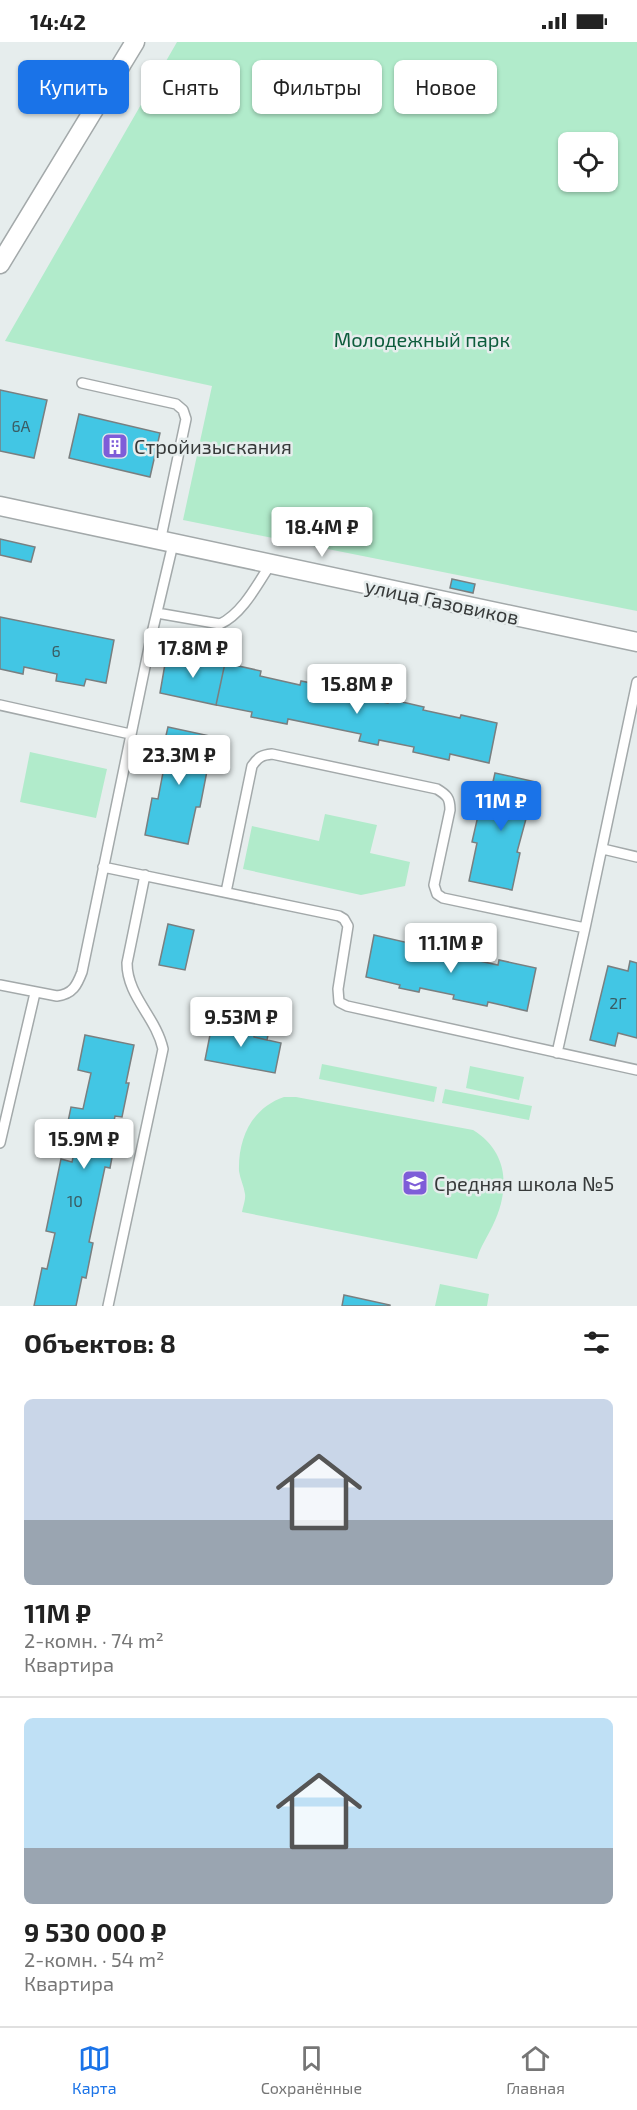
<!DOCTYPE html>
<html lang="ru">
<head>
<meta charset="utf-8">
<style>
  :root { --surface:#fff; --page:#f6f6f6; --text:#222; --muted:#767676; --line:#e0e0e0; --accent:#1a73e8 }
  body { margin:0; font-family:"Exo 2",sans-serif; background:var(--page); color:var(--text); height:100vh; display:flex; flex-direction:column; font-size:22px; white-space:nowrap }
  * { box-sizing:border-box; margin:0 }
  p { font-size:20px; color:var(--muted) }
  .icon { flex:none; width:33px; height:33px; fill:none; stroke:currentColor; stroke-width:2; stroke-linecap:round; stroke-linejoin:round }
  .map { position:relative; height:1264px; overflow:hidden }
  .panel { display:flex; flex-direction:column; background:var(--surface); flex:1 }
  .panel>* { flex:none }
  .guide { position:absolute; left:18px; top:18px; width:602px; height:54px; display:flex; gap:12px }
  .fabs { position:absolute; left:558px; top:90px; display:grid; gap:12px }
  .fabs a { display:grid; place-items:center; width:60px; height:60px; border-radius:9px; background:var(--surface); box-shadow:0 2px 4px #0004; font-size:30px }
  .price { position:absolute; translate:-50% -51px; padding:0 14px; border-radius:6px; background:#fff; color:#222; font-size:20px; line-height:39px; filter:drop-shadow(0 2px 3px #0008) }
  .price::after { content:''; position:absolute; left:50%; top:36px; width:18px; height:14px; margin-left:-9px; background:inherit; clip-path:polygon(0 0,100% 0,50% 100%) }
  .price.on { background:var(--accent); color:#fff }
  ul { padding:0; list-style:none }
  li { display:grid; align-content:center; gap:12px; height:318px; padding:0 24px }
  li+li { border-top:2px solid var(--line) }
  li span { display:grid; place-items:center; height:186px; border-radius:9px; color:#555 }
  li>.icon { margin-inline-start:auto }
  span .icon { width:108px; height:108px; fill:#fffc; stroke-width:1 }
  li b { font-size:26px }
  h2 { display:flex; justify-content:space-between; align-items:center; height:72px; padding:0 24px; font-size:26px }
  .pill { padding:0 21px; border-radius:9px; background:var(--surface); box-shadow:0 2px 4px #0004; font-size:21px; line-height:54px }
  .pill.on { background:var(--accent); color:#fff }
  .status { display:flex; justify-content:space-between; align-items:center; height:42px; padding:0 30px; background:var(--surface); direction:ltr }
  .status svg { height:16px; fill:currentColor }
  .tabs { display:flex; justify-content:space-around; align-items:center; height:84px; border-top:2px solid var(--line); background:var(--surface); font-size:16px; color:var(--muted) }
  .tabs a { display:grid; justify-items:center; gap:3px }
  .tabs .on { color:var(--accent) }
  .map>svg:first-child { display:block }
  .green { fill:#b1ebcb; fill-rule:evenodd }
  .building { fill:#42c6e4; stroke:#797f80; stroke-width:1.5 }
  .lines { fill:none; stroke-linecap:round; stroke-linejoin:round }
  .service-casing { stroke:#a3a9aa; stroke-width:12 }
  .minor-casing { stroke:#a3a9aa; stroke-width:21 }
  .service { stroke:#fff; stroke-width:9 }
  .minor { stroke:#fff; stroke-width:18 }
  .labels { text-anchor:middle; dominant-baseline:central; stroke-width:5; stroke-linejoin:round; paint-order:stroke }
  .number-label { font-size:16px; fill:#3a5d64 }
  .park-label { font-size:20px; fill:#0d5c3c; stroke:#e6eded }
  .poi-label { font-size:20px; fill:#373a3a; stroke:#e6eded; text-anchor:start }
  .street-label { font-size:20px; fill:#373a3a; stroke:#e6eded }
</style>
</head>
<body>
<div class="status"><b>14:42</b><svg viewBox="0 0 49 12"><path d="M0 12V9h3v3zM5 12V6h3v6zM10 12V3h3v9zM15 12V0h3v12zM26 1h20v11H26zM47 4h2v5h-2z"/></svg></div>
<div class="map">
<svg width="637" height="1264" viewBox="0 0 637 1264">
  <rect width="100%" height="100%" fill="#e6eded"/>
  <path class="green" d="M177 0H637V569L183 478 212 344 5 299ZM568 100H608V140H568Z
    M30 710 107 727 96 776 20 760Z
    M325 772 377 783 370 811 410 820 405 844 361 853 243 827 252 784 319 799Z
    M322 1022 437 1045 434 1060 319 1037Z
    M470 1024 524 1035 519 1058 466 1046Z
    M445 1047 532 1064 529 1078 442 1061Z
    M284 1055H296L473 1088C509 1110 510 1148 493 1183 487 1196 481 1203 477 1217L242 1170C243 1164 246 1157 245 1152 244 1144 240 1137 239 1129 238 1096 252 1066 284 1055Z
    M440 1242 489 1252 487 1264H435Z"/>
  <path class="building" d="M0 348 47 358 34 416 0 409Z
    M79 372 160 391 150 435 69 416Z
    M0 497 35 505 31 520 0 513Z
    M452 537 475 542 473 551 450 546Z
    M0 575 114 598 106 641 86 637 84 644 56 639 57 632 24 625 23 632 0 627Z
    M181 611 225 621 216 663 160 651 165 622Z
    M225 621 261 629 260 634 300 643 301 639 369 653 368 657 388 661 389 657 424 665 423 668 460 676 461 673 497 681 489 721 450 712 449 718 413 710 414 705 379 698 378 703 359 699 361 692 288 677 287 682 251 675 252 670 216 663Z
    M168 685 210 694 203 728 207 729 200 765H196L188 802 145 793 152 756 158 757 165 720 160 719Z
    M495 731 536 740 517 810 520 811 512 848 469 839 477 801 472 800 480 765 487 766Z
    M168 882 194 888 185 928 159 923Z
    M374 893 409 901V904L428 908 429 904 462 911 461 915 498 923 499 918 536 926 527 969 488 960 487 964 453 957 454 953 420 946 419 950 399 946 400 943 366 935Z
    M630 919 637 921V996L618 991 615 1004 590 998 608 924 628 929Z
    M228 959 273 968 267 998 254 995 255 987 223 980Z
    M213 978 255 987 254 995 281 1001 275 1031 205 1018Z
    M85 993 134 1003 126 1041H129L122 1075 115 1074 108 1109 113 1110 110 1126 105 1125 89 1200 93 1201 86 1236 82 1235 76 1264H34L42 1226 47 1227 55 1191 46 1189 61 1117 72 1120 76 1102 64 1099 71 1065 83 1067 91 1031 78 1028Z
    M344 1253 390 1263V1264H342Z"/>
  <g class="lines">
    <g class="service-casing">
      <path id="service" d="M82 341 176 362 183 368 186 377 160 500
        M157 571 220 582C242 572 257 543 270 523
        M0 663 130 692
        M603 807 637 815
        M103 825 339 874 344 877 348 884 338 947 339 960 347 964 637 1028
        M226 850 252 724C258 715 262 713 272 712L437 747C447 753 450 756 450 768L434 843 437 852 443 856 585 886 557 1011
        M585 886 637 640
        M0 943 57 954C73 952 77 943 82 930L152 591 173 502
        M0 1101 35 951
        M108 1264 163 1007C156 975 127 954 127 921L145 833"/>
    </g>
    <g class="minor-casing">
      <path id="minor" d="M0 222 135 0
        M0 464 637 600"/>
    </g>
    <use href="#service" class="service"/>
    <use href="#minor" class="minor"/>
  </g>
  <defs>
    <g id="building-square" transform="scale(1.35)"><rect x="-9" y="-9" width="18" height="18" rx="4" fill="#7e5dd8" stroke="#e6eded"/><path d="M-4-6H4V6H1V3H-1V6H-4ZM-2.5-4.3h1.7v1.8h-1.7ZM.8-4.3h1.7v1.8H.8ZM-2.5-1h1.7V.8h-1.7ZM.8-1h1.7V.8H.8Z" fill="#fff"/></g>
    <g id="school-square" transform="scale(1.35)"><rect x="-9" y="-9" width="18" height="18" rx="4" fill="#7e5dd8" stroke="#e6eded"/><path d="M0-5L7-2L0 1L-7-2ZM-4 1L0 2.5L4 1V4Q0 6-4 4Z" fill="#fff"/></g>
  </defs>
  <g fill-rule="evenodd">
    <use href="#building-square" x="115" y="404"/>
    <use href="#school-square" x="415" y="1141"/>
  </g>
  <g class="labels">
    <g class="number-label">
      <text x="21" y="383">6А</text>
      <text x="56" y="608">6</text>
      <text x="618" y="960">2Г</text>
      <text x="75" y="1158">10</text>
    </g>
    <g class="park-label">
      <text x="422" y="297">Молодежный парк</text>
    </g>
    <g class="poi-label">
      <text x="134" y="404">Стройизыскания</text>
      <text x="434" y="1141">Средняя школа №5</text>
    </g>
    <g class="street-label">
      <text transform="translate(442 559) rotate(12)">улица Газовиков</text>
    </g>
  </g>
</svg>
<div class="fabs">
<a><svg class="icon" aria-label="locate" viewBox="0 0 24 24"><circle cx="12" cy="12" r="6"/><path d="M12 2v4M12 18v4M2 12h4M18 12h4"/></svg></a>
</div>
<b class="price" style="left:322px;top:516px">18.4M ₽</b>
<b class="price" style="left:193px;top:637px">17.8M ₽</b>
<b class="price" style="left:357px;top:673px">15.8M ₽</b>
<b class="price" style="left:179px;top:744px">23.3M ₽</b>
<b class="price on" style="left:501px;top:790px">11M ₽</b>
<b class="price" style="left:451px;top:932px">11.1M ₽</b>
<b class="price" style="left:241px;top:1006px">9.53M ₽</b>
<b class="price" style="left:84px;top:1128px">15.9M ₽</b>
<div class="guide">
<a class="pill on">Купить</a>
<a class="pill">Снять</a>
<a class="pill">Фильтры</a>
<a class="pill">Новое</a>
</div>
</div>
<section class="panel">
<h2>Объектов: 8<svg class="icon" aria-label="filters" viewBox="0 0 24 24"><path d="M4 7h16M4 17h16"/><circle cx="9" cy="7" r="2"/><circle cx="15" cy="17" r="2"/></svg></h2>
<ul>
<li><span style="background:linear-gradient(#c9d6e8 65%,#9aa5b1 0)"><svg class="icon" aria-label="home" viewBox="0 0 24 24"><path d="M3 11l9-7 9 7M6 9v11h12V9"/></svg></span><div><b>11M ₽</b><p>2-комн. · 74 m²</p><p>Квартира</p></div></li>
<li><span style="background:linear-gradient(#bfe0f5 70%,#9aa5b1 0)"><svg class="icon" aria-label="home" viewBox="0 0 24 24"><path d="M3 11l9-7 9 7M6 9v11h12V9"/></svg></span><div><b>9 530 000 ₽</b><p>2-комн. · 54 m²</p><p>Квартира</p></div></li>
</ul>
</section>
<nav class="tabs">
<a class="on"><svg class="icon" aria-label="map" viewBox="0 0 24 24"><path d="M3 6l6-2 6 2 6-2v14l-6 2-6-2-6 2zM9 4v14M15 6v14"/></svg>Карта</a>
<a><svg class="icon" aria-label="saved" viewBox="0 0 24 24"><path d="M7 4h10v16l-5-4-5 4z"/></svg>Сохранённые</a>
<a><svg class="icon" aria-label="home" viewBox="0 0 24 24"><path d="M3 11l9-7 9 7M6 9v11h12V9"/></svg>Главная</a>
</nav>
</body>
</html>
